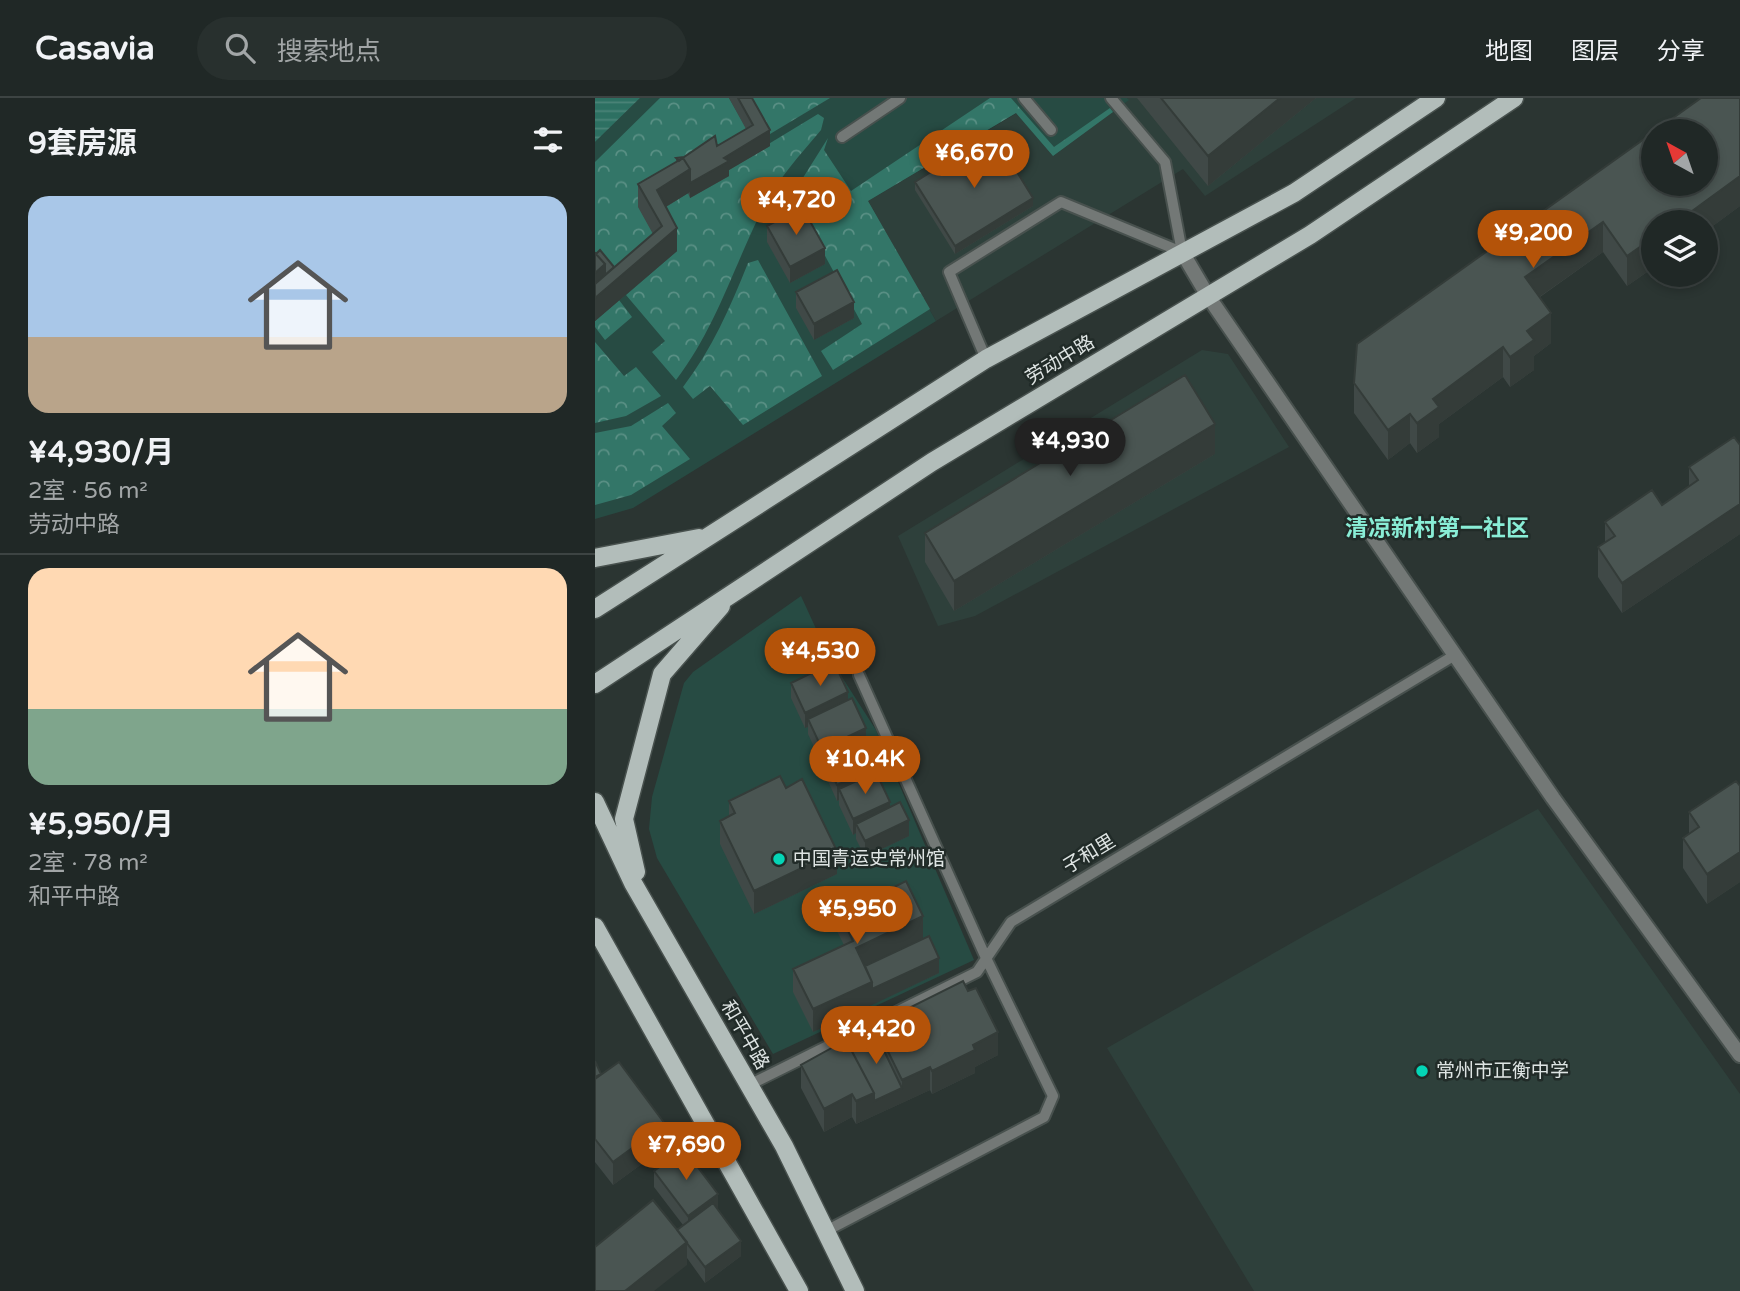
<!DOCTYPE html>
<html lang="zh">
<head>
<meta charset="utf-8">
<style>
  :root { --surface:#202826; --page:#28302e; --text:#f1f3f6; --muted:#a2a6a7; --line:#3d4443; --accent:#b45309 }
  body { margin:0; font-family:"Varela Round","Noto Sans SC",sans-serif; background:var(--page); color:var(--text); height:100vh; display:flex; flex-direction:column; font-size:26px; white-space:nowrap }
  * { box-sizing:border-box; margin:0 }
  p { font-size:23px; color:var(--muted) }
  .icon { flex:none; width:38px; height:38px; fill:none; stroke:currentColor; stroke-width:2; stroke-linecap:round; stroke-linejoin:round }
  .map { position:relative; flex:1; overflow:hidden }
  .panel { display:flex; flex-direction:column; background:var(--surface); width:595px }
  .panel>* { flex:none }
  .needle { width:46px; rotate:320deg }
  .buttons { position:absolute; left:1046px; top:21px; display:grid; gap:14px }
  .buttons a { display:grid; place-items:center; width:77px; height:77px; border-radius:50%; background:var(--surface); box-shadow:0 4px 10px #0003,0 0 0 2px var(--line); font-size:35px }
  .price { position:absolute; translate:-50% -60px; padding:0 16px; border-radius:24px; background:var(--accent); color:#fff; font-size:23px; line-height:46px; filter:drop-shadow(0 2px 4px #0008) }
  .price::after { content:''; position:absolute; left:50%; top:42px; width:21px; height:16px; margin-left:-10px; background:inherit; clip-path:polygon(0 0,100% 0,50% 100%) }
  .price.current { background:#222; color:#fff }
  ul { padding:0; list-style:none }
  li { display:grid; align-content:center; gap:14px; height:371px; padding:0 28px }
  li+li { border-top:2px solid var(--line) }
  li span { display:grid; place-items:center; height:217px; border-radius:21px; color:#555 }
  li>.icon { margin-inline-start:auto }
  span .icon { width:126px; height:126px; fill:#fffc; stroke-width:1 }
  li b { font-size:30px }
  h2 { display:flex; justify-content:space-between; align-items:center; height:84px; padding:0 28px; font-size:30px }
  header { display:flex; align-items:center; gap:42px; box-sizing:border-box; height:98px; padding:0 35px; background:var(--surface); border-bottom:2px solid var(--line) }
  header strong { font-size:33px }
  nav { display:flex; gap:38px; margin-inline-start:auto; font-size:24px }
  .search { width:490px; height:63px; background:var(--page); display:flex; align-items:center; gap:18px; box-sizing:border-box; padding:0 24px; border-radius:38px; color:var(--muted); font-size:26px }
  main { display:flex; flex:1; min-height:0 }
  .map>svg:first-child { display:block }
  .built { fill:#2e403b }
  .green { fill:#274b43 }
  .forest { fill:url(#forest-crowns) }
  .water { fill:url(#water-rules) }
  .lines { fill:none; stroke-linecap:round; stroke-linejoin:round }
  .service-casing { stroke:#48514e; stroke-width:14 }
  .minor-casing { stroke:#48514e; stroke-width:18 }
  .primary-casing { stroke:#48514e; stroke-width:21 }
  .service { stroke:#737876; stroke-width:10 }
  .minor { stroke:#737876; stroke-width:14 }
  .primary { stroke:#b2bdba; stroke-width:18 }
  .wall { fill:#404947 }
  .shaded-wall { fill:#343c39 }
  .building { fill:#4a5552; stroke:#343c39; stroke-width:2 }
  .poi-dot { fill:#04d5b6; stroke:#212b28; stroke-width:2.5 }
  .labels { text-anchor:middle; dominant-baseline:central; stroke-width:5; stroke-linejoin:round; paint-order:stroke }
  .street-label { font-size:19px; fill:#dee4e3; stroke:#212b28 }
  .poi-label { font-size:19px; fill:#dee4e3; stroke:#212b28; text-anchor:start }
  .quarter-label { font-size:23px; font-weight:bold; fill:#89edd6; stroke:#212b28 }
</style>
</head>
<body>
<header>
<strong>Casavia</strong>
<div class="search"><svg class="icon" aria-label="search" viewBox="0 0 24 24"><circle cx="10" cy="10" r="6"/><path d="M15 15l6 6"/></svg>搜索地点</div>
<nav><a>地图</a><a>图层</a><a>分享</a></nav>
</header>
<main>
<section class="panel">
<h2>9套房源<svg class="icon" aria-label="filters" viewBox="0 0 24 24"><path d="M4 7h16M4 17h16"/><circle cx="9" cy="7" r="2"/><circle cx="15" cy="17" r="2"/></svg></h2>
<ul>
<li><span style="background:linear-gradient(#a9c7e8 65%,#b9a48a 0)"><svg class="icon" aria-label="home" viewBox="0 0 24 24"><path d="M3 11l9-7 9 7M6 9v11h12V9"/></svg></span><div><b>¥4,930/月</b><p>2室 · 56 m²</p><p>劳动中路</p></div></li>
<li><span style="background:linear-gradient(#ffd9b3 65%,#7fa58c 0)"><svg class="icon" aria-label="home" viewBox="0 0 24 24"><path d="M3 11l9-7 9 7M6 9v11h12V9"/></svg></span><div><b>¥5,950/月</b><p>2室 · 78 m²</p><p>和平中路</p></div></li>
</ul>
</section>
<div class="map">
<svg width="1145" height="1193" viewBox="0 0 1145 1193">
  <defs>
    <pattern id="forest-crowns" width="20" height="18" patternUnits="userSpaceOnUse" patternTransform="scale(1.75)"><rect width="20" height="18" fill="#337668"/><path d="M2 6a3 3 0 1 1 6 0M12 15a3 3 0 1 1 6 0" fill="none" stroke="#5a9085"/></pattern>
    <pattern id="water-rules" width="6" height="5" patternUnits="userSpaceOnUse" patternTransform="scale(1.75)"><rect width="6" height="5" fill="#2d7062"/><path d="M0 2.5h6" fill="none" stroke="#4b8478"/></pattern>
  </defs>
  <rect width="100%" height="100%" fill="#2b3532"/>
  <path class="built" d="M532 0H761L610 98 588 71 341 223 273 103 422 15 458 58 533 2Z
    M607 252 633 256 694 349 380 518 343 528 303 438Z
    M943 711 1145 996V1193H659L512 950 716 834Z"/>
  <path class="green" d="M45 0H532L534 2 458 58 421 15 273 103 341 223 38 410 0 421V44Z
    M206 498 234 559 281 632 379 862 178 956 62 760 54 731 57 699 89 585 98 574Z"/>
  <path class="forest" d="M65 0H134L158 42 43 108 67 151 27 185 0 160V64Z
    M149 0H235L170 39Z
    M395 0H416L459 49 515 10 518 14 458 58 421 15 273 103 335 211 238 272 226 253 267 226 209 119 177 135 194 102 233 40 229 52 256 93Z
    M223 16 229 20 226 32C205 57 180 84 166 114 138 171 120 231 81 282L57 254 70 243 31 197 82 153 62 114Z
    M163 162 227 278 148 327 115 288 98 301 88 289C117 251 135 210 153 165Z
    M24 202 37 219 10 242 0 229V223Z
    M0 244 29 278 41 269 66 298 31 318 0 325Z
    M73 305 81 315 67 328 95 361 36 397 0 407V335L36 328Z"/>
  <path class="water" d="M0 0H45L0 44Z"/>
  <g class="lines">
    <g class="service-casing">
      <path id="service" d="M429 0 456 32
        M516 0 570 64 587 154
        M247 39 305 0
        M391 261 354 174 466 104 587 154
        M154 987 382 874 416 824 860 557
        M231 1133 449 1019 458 998 391 860 264 577"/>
    </g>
    <g class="minor-casing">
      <path id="minor" d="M587 154 613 198 958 700 1145 957"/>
    </g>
    <g class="primary-casing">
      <path id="primary" d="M0 460 104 440
        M0 511 391 261 699 95 841 0
        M0 586 337 364 715 137 919 0
        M0 704 38 785 189 1048 260 1193
        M41 774 29 721 67 576 126 508
        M0 829 204 1193"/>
    </g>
    <use href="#service" class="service"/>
    <use href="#minor" class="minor"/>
    <use href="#primary" class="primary"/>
  </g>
  <path class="wall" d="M134 0H157L175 48 134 72V78L95 100 93 95 71 109 82 153 0 223V155L19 169 58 136 43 109V86L81 64V60L89 59 122 48 151 31Z
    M542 0H721L613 88Z
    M1145 0V108L1111 133V124H1059V177H1069L1062 182 1055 172 1032 188 1008 154 945 199 956 245 939 258V272L915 289 908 279 844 326V339L822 355 815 345 793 362 759 315V285Z
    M320 84 438 108 360 156 320 92Z
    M172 128 230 166 195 185 172 144Z
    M201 194 259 220 219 242 201 210Z
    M1145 347V436L1027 515 1003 479V449L1010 445V424L1067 407 1094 388V369Z
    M620 356 359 513 330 464V435Z
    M196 585 253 601 271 646 268 647 279 674 295 709 314 738 270 759 261 741V735L258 737 244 707V702L242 703 228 672V666H227L213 636V629L210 630 196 600Z
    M1145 688V784L1112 806 1088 770V740L1094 735V714Z
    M191 690 242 776 159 816 125 746V723L134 718V703Z
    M245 816 328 841 344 875 218 934 198 894V871L249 847 242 833V825L245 823Z
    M280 927 403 957 380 969V975L337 996 335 992 261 1026 257 1019 229 1034 206 990V967L254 948 280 934Z
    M0 963 6 976 70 1049 18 1087 0 1064Z
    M59 1073 123 1112 146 1158 110 1185 92 1160V1167L82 1132 88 1127 59 1089Z"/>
  <path class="shaded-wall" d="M685 0H721L613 88V58Z
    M175 32V48L134 72V78L95 100V85L129 60Z
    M95 71V94L62 114V92Z
    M1145 78V108L1111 133V124H1082Z
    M438 100V108L360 156V148Z
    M1008 124V154L930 209V179Z
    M82 130V153L0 223V200Z
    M1055 142V172L1032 188V158Z
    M230 150V166L195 185V169Z
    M10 166V182L0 190V175Z
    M1062 177H1069L1062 182Z
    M259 204V220L219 242V226Z
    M956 215V245L939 258V272L915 289V259L932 233Z
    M908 249V279L844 326V339L822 355V325L838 301Z
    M815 316V345L793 362V332Z
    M620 326V356L359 513V483Z
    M1145 406V436L1027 515V485Z
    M253 594V609L213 621V629L210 630V615Z
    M271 630V646L231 664 228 657V666H227V651Z
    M279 670V685L244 691V702L242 703V687Z
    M295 704V719L261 726V735L258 737V721Z
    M314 722V738L270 759V743Z
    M242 753V776L159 816V793Z
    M1145 754V784L1112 806V776Z
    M328 818V841L261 873V850Z
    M344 860V875L277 907V891Z
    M277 884V907L218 934V911Z
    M403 934V957L380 969V975L337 996V973L378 947Z
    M335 969V992L307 1005V982Z
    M307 990V1005L261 1026V1003L279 995Z
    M257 996V1019L229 1034V1011Z
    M70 1026V1049L18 1087V1064Z
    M123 1096V1112L93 1134V1118Z
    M146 1143V1158L110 1185V1169Z
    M92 1144V1167L59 1193H30Z"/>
  <path class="building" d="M143 0H157L175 32 129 60 134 63 95 85V71L88 60 84 63 81 60 89 59 120 38 122 48 158 27Z
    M566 0H685L613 58Z
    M1106 0H1145V78L1082 124H1059V148L1055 142 1032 158 1008 124 930 179 956 215 932 233 939 242 915 259 908 249 838 301 844 309 822 325 815 316 793 332 759 285 762 246 1059 34V86H1111V33H1060Z
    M398 35 438 100 360 148 320 84Z
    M88 60 95 71 62 92 82 130 0 200V186L67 128 43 86Z
    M207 109 230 150 195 169 172 128Z
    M5 152 19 169 10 177V166L1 156Z
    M0 155 10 166 0 175Z
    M242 172 259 204 219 226 201 194Z
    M590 277 620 326 359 483 330 435Z
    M1139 339 1145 347V406L1027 485 1003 449 1020 438 1010 424 1057 392 1067 407 1103 382 1094 369Z
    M239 564 253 594 210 615 196 585Z
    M257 600 271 630 227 651 213 621Z
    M265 639 279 670 242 687 228 657Z
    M281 674 295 704 258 721 244 691Z
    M185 678 191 690 207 681 242 753 159 793 125 723 140 715 134 703Z
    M1141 683 1145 688V754L1112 776 1088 740 1104 729 1094 714Z
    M305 704 314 722 270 743 261 726Z
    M311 783 328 818 261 850 277 884 218 911 198 871 258 843 245 816Z
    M334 838 344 860 277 891V884L270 868Z
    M368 883 373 893 381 890 403 934 378 947 380 952 337 973 335 969 307 982 280 927Z
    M280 934 307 990 279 1003V995L254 948Z
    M251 942 279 995 261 1003 257 996 229 1011 206 967Z
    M0 963 6 976 0 979Z
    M24 964 70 1026 18 1064 0 1041V981Z
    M89 1051 123 1096 93 1118 59 1073Z
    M58 1102 92 1144 30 1193H0V1149Z
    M118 1105 146 1143 110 1169 82 1132Z"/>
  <g class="poi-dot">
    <circle cx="184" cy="761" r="7"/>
    <circle cx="827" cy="973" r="7"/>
  </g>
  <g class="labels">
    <g class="street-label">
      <text transform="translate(465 262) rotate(-31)">劳动中路</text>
      <text transform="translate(494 756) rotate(-31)">子和里</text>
      <text transform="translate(150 937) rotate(60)">和平中路</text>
    </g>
    <g class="poi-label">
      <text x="198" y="761">中国青运史常州馆</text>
      <text x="841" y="973">常州市正衡中学</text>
    </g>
    <g class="quarter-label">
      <text x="842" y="431">清凉新村第一社区</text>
    </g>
  </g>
</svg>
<div class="buttons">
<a><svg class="needle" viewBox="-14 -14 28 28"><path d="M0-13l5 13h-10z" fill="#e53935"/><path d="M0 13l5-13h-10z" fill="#a2a6a7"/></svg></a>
<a><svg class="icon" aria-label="layers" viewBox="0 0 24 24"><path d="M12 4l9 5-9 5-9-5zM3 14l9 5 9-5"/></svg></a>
</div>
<b class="price" style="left:379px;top:92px">¥6,670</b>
<b class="price" style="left:201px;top:139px">¥4,720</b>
<b class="price" style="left:938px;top:172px">¥9,200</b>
<b class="price current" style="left:475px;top:380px">¥4,930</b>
<b class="price" style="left:225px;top:590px">¥4,530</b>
<b class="price" style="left:270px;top:698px">¥10.4K</b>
<b class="price" style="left:262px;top:848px">¥5,950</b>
<b class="price" style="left:281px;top:968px">¥4,420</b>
<b class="price" style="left:91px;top:1084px">¥7,690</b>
</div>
</main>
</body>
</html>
